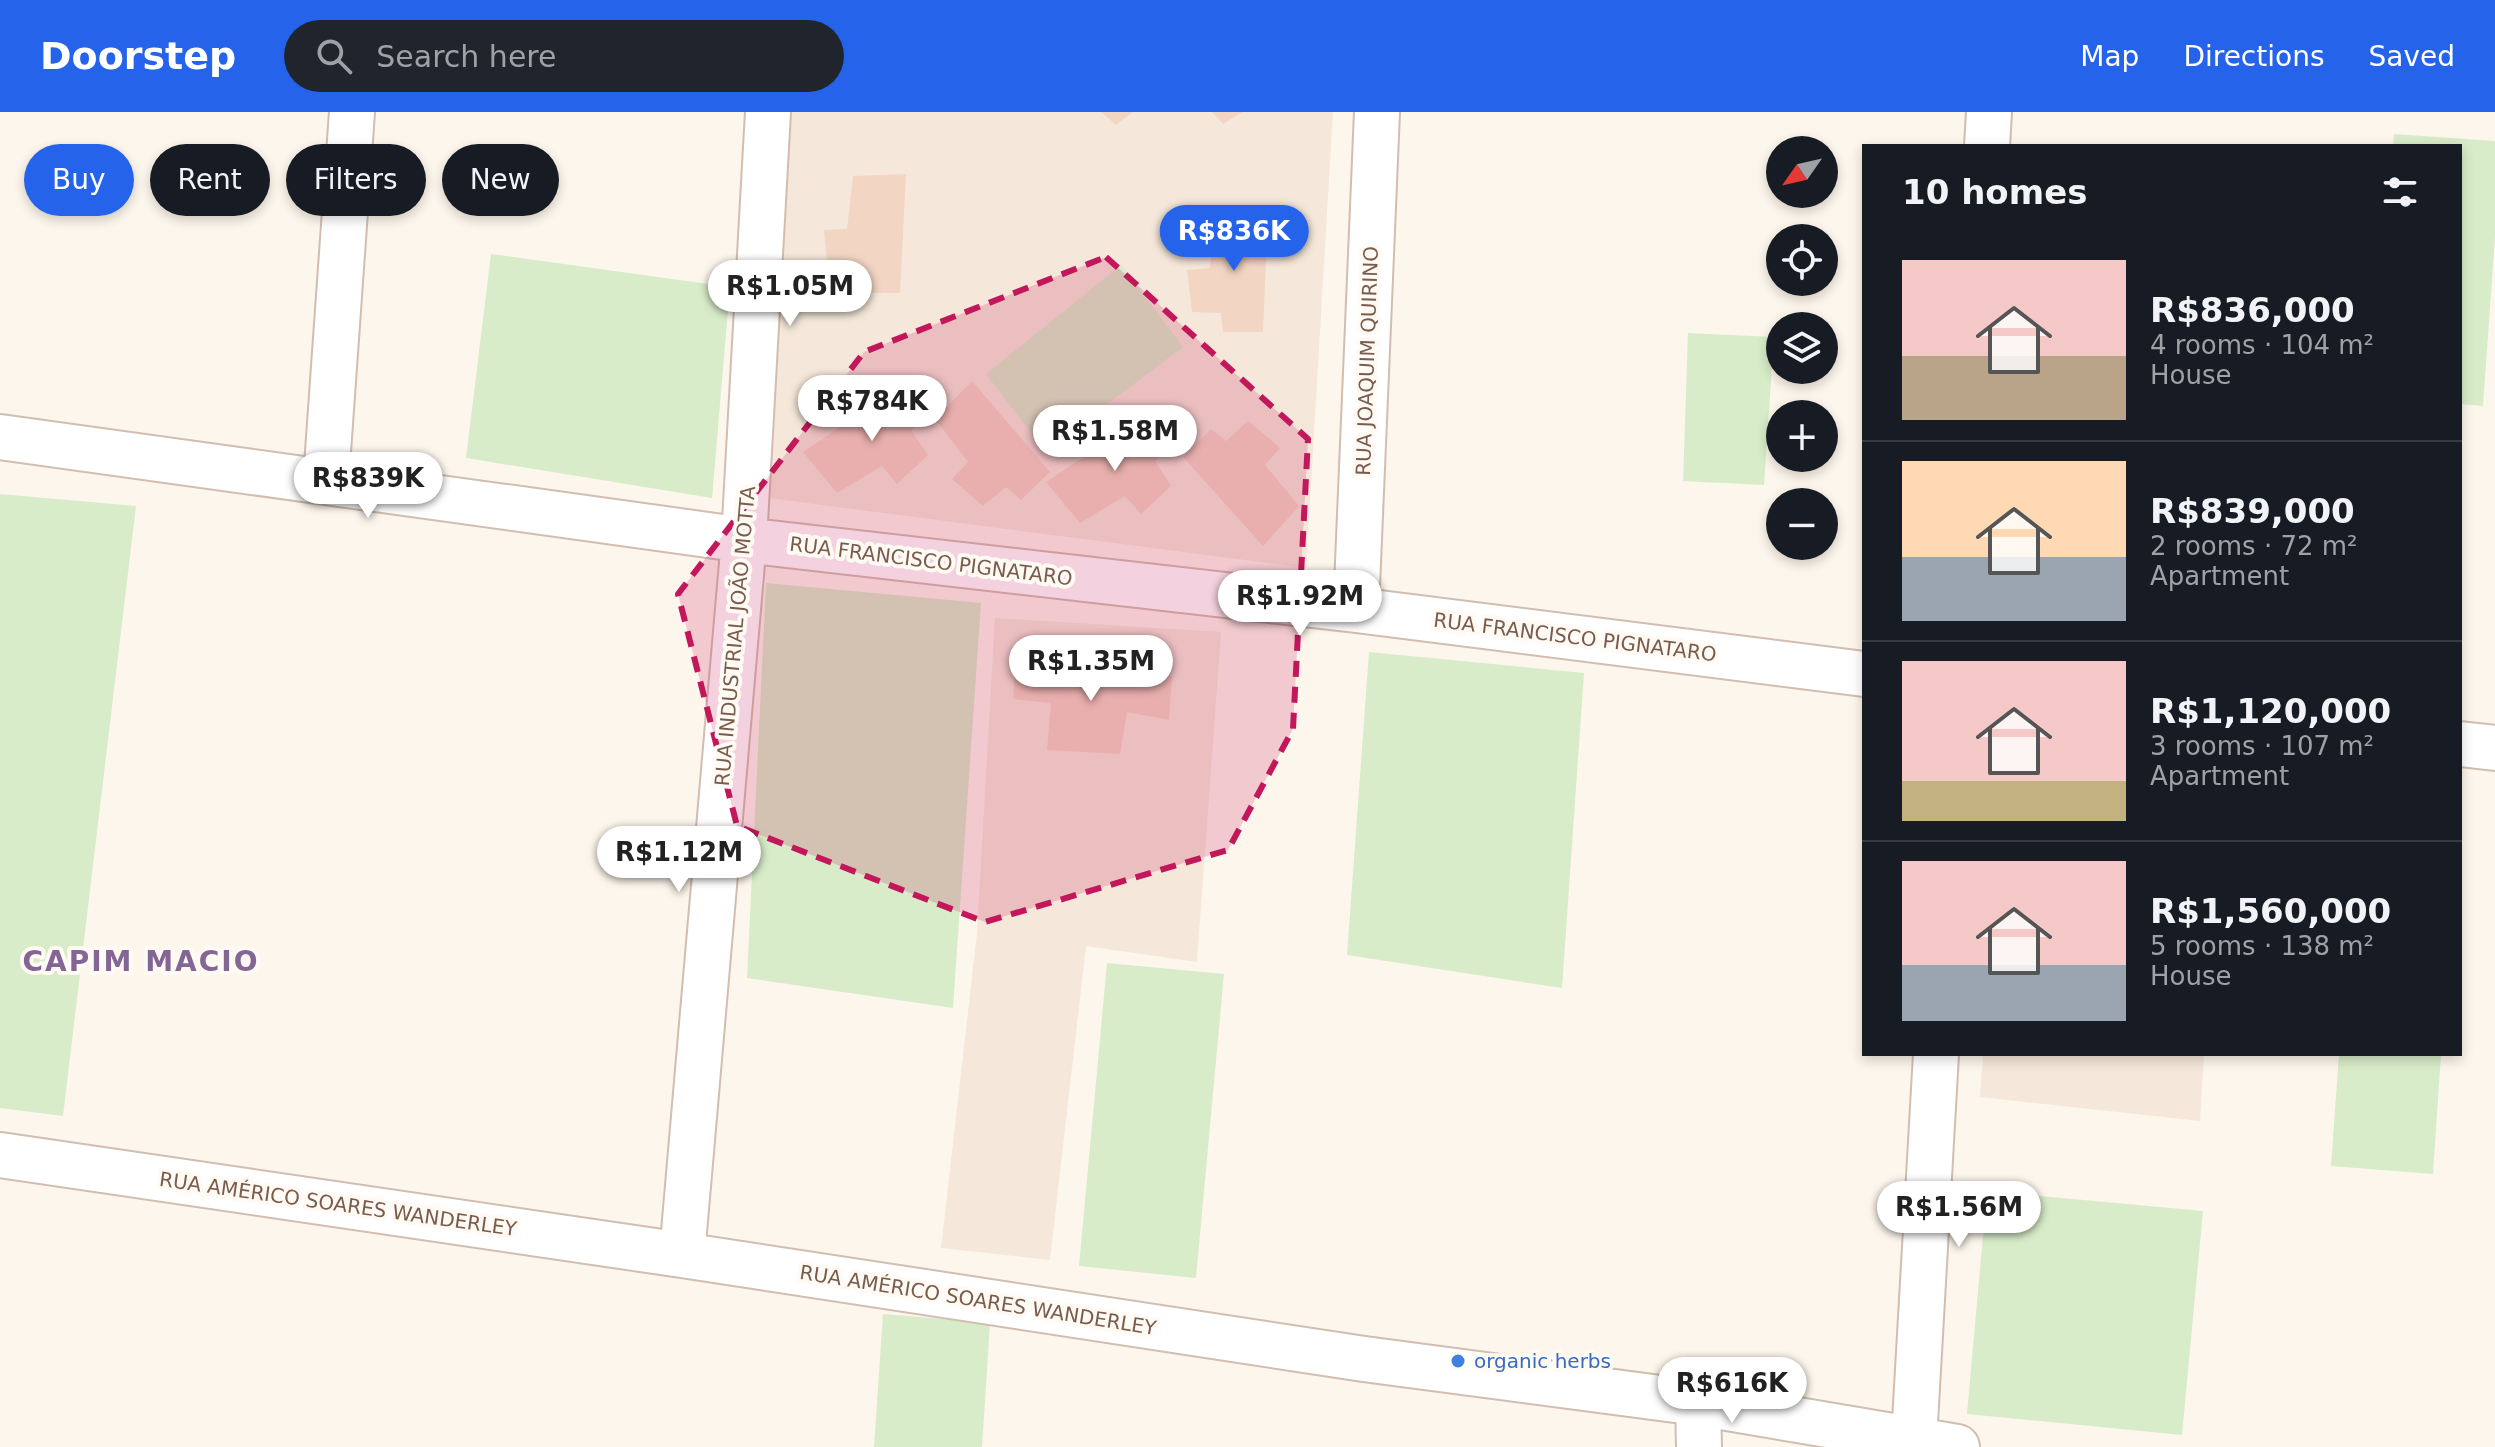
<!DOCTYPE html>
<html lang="en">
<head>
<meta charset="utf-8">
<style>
  :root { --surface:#171b24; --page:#20242c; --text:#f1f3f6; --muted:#9ea1a6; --line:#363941; --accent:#2563eb }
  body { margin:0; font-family:"DejaVu Sans",sans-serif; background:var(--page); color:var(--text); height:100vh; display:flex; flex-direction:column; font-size:30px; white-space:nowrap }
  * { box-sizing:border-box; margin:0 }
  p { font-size:26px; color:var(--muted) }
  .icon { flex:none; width:44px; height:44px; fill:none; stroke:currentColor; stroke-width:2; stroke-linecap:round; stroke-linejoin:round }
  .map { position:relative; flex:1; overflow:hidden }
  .side { position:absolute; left:1862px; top:32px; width:600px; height:912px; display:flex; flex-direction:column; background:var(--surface); border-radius:0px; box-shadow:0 4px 12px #0003 }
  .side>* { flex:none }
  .guide { position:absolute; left:24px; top:32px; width:760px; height:72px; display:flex; gap:16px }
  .needle { width:52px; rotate:236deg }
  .buttons { position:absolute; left:1766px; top:24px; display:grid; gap:16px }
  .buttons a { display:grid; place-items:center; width:72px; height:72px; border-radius:50%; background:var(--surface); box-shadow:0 4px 12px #0003; font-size:40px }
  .price { position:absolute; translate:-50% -68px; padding:0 18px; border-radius:28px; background:#fff; color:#222; font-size:26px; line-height:52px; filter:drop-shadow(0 2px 4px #0008) }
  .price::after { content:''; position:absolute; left:50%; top:48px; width:24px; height:18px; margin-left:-12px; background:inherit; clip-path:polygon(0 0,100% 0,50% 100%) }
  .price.on { background:var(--accent); color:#fff }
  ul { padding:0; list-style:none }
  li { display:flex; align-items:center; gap:24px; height:200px; padding:0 40px }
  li+li { border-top:2px solid var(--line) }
  li span { display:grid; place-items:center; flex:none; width:224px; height:160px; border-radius:0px; color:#555 }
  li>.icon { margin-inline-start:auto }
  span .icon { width:96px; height:96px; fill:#fffc; stroke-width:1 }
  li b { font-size:34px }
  h2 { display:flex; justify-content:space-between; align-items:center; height:96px; padding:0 40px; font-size:34px }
  .pill { padding:0 28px; border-radius:36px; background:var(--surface); box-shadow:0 4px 12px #0003; font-size:28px; line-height:72px }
  .pill.on { background:var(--accent); color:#fff }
  header { display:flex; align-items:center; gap:48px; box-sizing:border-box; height:112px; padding:0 40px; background:var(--accent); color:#fff }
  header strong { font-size:38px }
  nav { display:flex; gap:44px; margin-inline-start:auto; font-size:28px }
  .search { width:560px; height:72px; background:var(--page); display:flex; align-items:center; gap:20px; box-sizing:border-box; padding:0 28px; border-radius:44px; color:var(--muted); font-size:30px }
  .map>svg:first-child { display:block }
  .residential { fill:#f5e8da }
  .green { fill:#d8ecc9 }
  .building { fill:#f3d5c3 }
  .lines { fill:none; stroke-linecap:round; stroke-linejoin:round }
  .minor-casing { stroke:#d1beb0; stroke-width:48 }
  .minor { stroke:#fff; stroke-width:44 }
  .marked { fill:#c2185b; fill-opacity:0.2; stroke:#c2185b; stroke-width:6; stroke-dasharray:16 10; stroke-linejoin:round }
  .shop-dot { fill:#3f7fe0; stroke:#fffaf3; stroke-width:3 }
  .labels { text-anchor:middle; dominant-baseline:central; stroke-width:8; stroke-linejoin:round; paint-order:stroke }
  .street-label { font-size:20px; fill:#7a5c4d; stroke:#fffaf3 }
  .shop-label { font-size:20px; fill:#366cbe; stroke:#fffaf3; text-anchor:start }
  .district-label { font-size:28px; font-weight:bold; letter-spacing:2px; fill:#846695; stroke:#fffaf3 }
</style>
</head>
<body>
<header>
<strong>Doorstep</strong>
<div class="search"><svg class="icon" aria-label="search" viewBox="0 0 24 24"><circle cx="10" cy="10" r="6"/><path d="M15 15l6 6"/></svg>Search here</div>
<nav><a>Map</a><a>Directions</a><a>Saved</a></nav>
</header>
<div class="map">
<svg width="2495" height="1335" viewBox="0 0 2495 1335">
  <rect width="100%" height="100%" fill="#fdf6ec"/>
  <path class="residential" d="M787 0H1333L1306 456 769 386Z
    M995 506 1221 520 1197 850 1086 834 1050 1148 941 1136 977 821Z
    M1983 942H2204L2200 1009 1980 985Z"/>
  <path class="green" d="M2394 22 2495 29V125L2483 294 2460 292V34H2393Z
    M491 142 730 175 712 386 466 346Z
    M1121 153 1183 235 1045 339 986 262Z
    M1688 221 1774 225 1764 373 1683 369Z
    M0 382 136 394 63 1004 0 996Z
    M766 471 981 491 953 896 747 866Z
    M1369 540 1584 561 1562 876 1347 843Z
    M1107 851 1224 862 1196 1166 1079 1154Z
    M2339 942H2441L2433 1062 2331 1054Z
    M1987 1079 2203 1099 2182 1323 1967 1302Z
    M883 1202 990 1211 982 1335H874Z"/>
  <path class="building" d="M1101 0H1133L1116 13Z
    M1212 0H1243L1223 12Z
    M906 62 900 181H860L858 162 828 160 824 118 847 117 853 64Z
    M1268 101 1263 220H1223L1221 201 1192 200 1187 158 1210 156 1215 103Z
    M972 269 1050 360 1021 388 1006 375 983 394 952 367 968 350 935 307Z
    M901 274 926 306 911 318 928 343 897 372 882 354 837 381 803 340Z
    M1145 304 1170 336 1155 349 1171 374 1141 402 1125 384 1080 411 1046 370Z
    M1248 309 1280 336 1265 353 1299 394 1263 434 1183 345 1211 317 1226 329Z
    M1016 548 1172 564 1169 608 1127 600 1120 642 1047 638 1051 591 1013 587Z"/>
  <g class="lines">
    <g class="minor-casing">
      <path id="minor" d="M1987 34 1989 0
        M0 325 744 428 1356 498 1864 562
        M326 368 352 0
        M1356 498 1377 0
        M2460 632 2495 636
        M0 1043 682 1143 1364 1247 1698 1291 1957 1335
        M682 1143 744 428 768 0
        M1698 1291 1699 1335
        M1914 1328 1936 942"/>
    </g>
    <use href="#minor" class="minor"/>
  </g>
  <path class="marked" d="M1106 145 1308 327 1293 617 1228 738 985 810 737 714 678 482 864 240Z"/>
  <circle class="shop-dot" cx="1458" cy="1249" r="8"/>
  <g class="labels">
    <g class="street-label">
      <text transform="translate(1367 249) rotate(-88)">RUA JOAQUIM QUIRINO</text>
      <text transform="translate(931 449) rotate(7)">RUA FRANCISCO PIGNATARO</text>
      <text transform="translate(735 524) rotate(-85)">RUA INDUSTRIAL JOÃO MOTTA</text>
      <text transform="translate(1575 525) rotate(7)">RUA FRANCISCO PIGNATARO</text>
      <text transform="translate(338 1092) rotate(8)">RUA AMÉRICO SOARES WANDERLEY</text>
      <text transform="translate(978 1188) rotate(9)">RUA AMÉRICO SOARES WANDERLEY</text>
    </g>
    <g class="shop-label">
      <text x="1474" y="1249">organic herbs</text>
    </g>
    <g class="district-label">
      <text x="141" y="849">CAPIM MACIO</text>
    </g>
  </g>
</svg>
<div class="buttons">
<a><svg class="needle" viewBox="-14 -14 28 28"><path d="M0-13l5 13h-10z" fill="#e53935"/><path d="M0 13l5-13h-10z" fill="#9ea1a6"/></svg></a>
<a><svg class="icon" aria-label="locate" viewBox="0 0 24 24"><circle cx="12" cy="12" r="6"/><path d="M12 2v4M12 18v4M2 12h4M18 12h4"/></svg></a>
<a><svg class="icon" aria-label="layers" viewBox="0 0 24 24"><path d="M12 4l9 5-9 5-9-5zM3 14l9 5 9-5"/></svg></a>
<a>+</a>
<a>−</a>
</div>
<b class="price on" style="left:1234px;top:161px">R$836K</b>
<b class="price" style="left:790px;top:216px">R$1.05M</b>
<b class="price" style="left:872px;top:331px">R$784K</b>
<b class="price" style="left:1115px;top:361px">R$1.58M</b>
<b class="price" style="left:368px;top:408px">R$839K</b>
<b class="price" style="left:1300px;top:526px">R$1.92M</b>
<b class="price" style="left:1091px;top:591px">R$1.35M</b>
<b class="price" style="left:679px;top:782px">R$1.12M</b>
<b class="price" style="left:1959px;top:1137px">R$1.56M</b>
<b class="price" style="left:1732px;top:1313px">R$616K</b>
<div class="guide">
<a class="pill on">Buy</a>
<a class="pill">Rent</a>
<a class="pill">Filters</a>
<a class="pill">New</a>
</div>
<section class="side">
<h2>10 homes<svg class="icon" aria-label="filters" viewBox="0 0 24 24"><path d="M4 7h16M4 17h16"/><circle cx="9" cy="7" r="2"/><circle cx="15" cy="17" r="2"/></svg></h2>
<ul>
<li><span style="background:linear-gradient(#f6c9c9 60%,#b9a48a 0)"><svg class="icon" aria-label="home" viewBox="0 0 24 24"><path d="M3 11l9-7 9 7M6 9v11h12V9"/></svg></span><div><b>R$836,000</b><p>4 rooms · 104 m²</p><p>House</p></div></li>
<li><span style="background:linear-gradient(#ffd9b3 60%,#9aa5b1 0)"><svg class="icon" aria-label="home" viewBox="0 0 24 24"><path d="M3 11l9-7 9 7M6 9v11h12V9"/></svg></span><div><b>R$839,000</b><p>2 rooms · 72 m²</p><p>Apartment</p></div></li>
<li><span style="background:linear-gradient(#f6c9c9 75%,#c2b280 0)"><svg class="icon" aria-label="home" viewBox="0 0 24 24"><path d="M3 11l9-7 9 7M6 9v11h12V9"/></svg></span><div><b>R$1,120,000</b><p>3 rooms · 107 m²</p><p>Apartment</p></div></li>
<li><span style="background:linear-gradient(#f6c9c9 65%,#9aa5b1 0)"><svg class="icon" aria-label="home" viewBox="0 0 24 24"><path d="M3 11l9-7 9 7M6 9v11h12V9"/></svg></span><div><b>R$1,560,000</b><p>5 rooms · 138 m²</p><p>House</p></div></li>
</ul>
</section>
</div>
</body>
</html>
